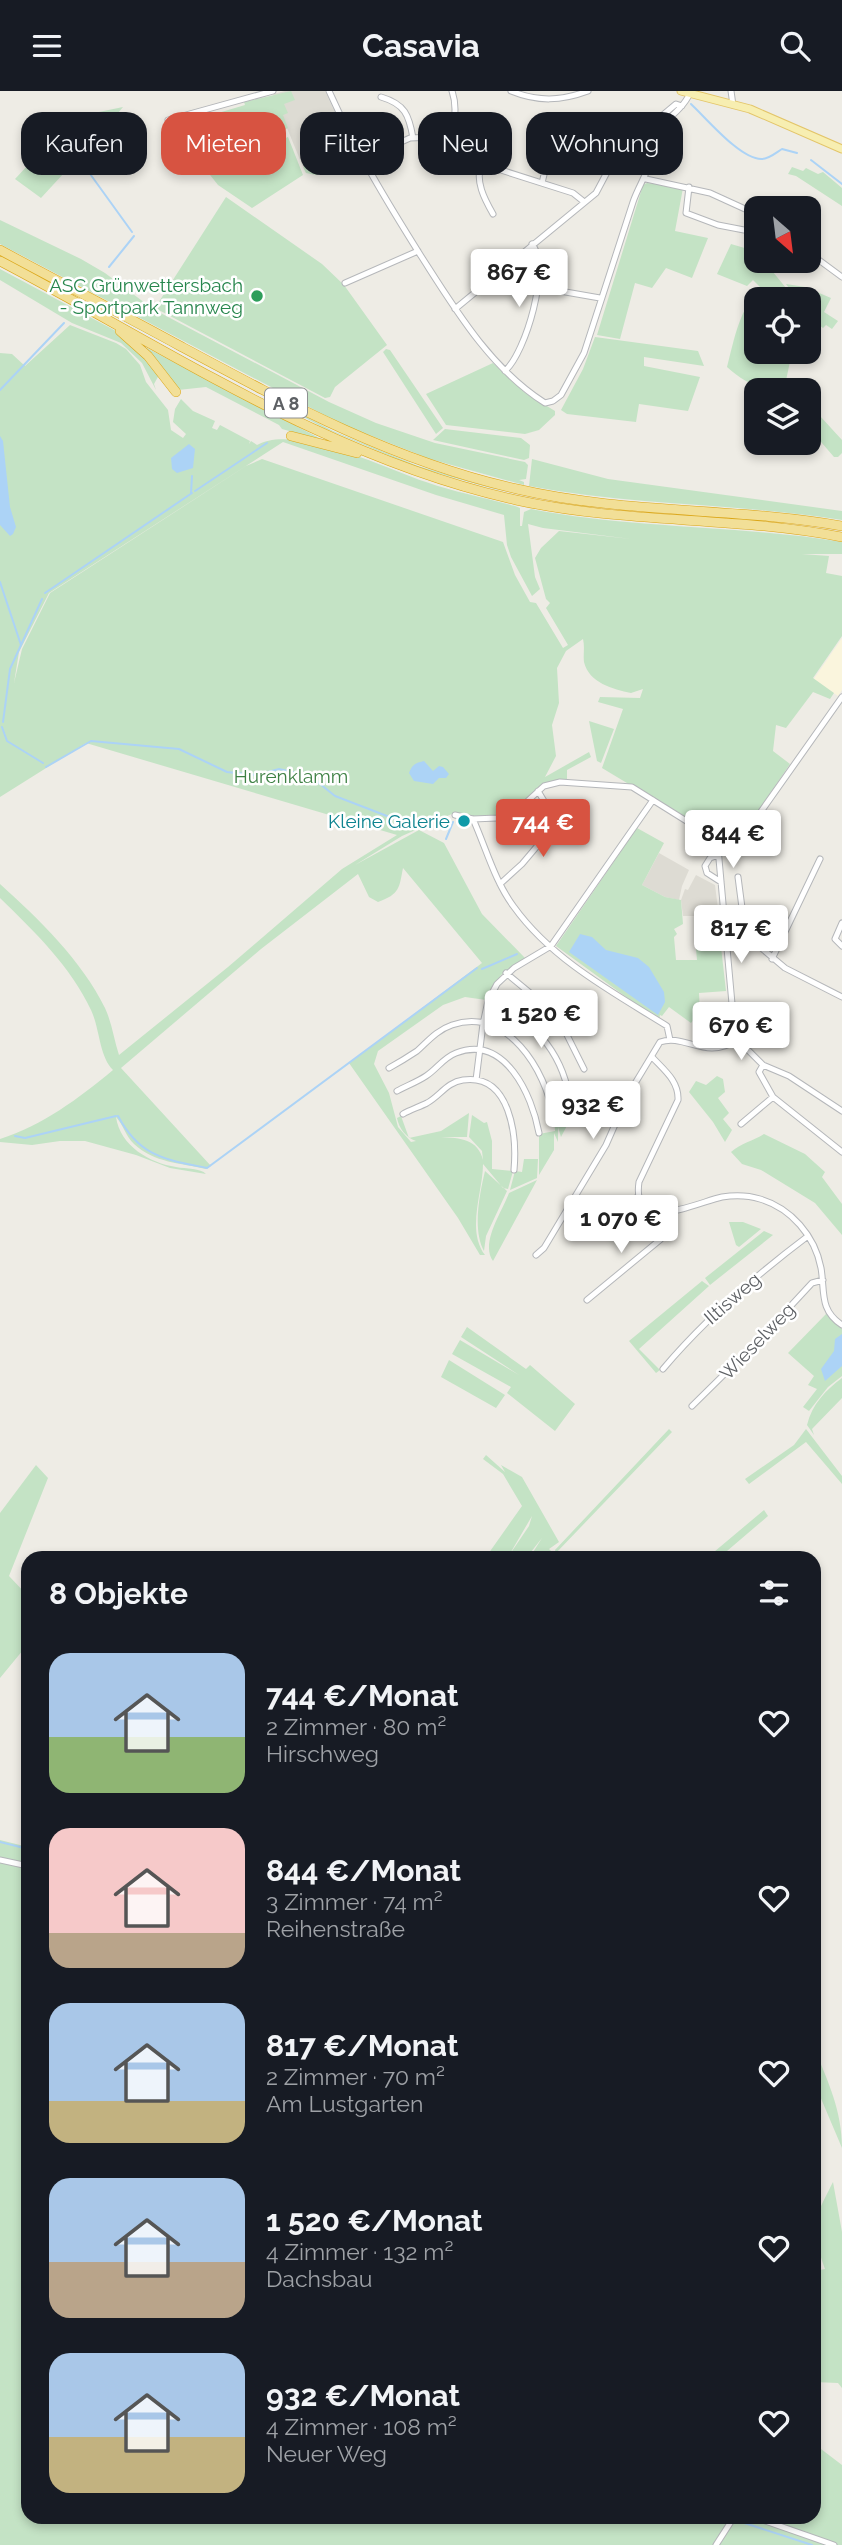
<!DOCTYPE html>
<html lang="de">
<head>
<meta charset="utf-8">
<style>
  :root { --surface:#171b24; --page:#20242c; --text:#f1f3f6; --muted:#9ea1a6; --accent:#d75341 }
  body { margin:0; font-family:Raleway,sans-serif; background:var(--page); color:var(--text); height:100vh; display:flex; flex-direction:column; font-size:26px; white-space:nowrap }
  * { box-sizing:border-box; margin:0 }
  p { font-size:23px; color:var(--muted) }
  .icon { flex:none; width:38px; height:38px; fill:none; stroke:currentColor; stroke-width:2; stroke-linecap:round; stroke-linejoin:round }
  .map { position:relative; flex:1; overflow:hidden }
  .panel { position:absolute; left:21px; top:1460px; width:800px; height:973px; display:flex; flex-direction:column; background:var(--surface); border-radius:21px; box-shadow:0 4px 10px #0003 }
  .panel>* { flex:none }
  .guide { position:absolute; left:21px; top:21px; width:802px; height:63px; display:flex; gap:14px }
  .needle { width:46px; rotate:152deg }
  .fabs { position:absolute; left:744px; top:105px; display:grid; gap:14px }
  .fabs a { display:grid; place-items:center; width:77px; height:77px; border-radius:14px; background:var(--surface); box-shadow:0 4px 10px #0003; font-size:35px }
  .price { position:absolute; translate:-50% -60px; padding:0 16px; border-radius:7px; background:#fff; color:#222; font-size:23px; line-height:46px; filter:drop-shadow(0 2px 4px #0008) }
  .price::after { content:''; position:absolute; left:50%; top:42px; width:21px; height:16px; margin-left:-10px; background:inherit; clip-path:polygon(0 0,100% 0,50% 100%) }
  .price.on { background:var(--accent); color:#fff }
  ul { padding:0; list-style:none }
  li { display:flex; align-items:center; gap:21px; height:175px; padding:0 28px }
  li span { display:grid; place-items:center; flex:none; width:196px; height:140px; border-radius:21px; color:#555 }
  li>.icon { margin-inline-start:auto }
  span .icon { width:84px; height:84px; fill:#fffc; stroke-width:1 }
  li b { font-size:30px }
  h2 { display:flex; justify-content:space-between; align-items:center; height:84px; padding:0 28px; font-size:30px }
  .tag { padding:0 24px; border-radius:21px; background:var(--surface); box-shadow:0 4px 10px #0003; font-size:24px; line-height:63px }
  .tag.on { background:var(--accent); color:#fff }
  header { display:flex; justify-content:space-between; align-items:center; height:91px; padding:0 28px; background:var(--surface); font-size:32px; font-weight:700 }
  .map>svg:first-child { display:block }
  .commercial { fill:#faf5dd }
  .education { fill:#dddbd3 }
  .green { fill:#c4e3c5; fill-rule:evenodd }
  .water { fill:#acd3f6 }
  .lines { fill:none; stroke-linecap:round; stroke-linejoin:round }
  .stream { stroke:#acd3f6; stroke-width:2 }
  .minor-casing { stroke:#b5b7ba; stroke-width:7 }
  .major-casing { stroke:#e3c569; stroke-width:9 }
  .highway-casing { stroke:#dba617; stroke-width:10 }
  .minor { stroke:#fff; stroke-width:5 }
  .major { stroke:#f7eeb1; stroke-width:7 }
  .highway { stroke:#f2df97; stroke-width:9 }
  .leisure-dot { fill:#2e9e5b; stroke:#fff; stroke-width:2.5 }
  .culture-dot { fill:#0f9aa8; stroke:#fff; stroke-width:2.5 }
  .labels { text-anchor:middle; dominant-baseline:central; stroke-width:5; stroke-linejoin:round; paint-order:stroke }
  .shield { fill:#fff; stroke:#8e9092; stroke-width:2 }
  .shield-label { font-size:18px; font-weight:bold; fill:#5d6064 }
  .leisure-label { font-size:19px; fill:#27864d; stroke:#fff; text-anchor:end }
  .park-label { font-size:19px; fill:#3e8144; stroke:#fff }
  .culture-label { font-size:19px; fill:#0d838f; stroke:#fff; text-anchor:end }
  .street-label { font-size:19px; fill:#5d6064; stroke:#fff }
</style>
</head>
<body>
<header><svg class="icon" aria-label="menu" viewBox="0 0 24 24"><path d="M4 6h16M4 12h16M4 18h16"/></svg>Casavia<svg class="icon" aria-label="search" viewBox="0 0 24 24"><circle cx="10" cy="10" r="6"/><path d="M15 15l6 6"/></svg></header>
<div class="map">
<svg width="842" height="2454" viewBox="0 0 842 2454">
  <rect width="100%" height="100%" fill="#eeece5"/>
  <path class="commercial" d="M842 547V599L838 605 813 589Z"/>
  <path class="education" d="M285 0H325L337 26 333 29 346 57 303 76 273 3Z
    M659 762 689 779 682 795 679 809 665 806 642 794Z
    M696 784 715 794 718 818 703 825H683L681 809 685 798 688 799Z"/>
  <path class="green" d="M291 0 295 9 284 13 288 22 283 24 288 37 270 45 274 52 288 46 303 84 252 117 218 94 172 36 174 31 196 25 198 28 245 14 244 11Z
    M123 16 103 40 83 44 70 27Z
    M57 43 76 69 41 107 15 88Z
    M341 59 349 74 316 84 306 82 303 76Z
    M792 76 803 80 806 77 818 83 823 81 842 97V115L796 85 788 83Z
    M647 92 683 97 675 140 708 147 692 187 666 177 652 197 635 192 620 248 597 244 643 94Z
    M226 106 322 173 344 194 387 254 335 296 330 306 325 307 155 217Z
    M0 129 81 168 105 182 153 218 329 311 376 332 435 352 525 371 528 374 526 388 519 389 524 391V394L430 368 341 333 0 153Z
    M731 153 748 158 756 163V170H764L795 208H756V261H792L784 299C760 299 745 292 727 276 735 246 739 218 761 197L753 189 747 195 717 183Z
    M0 164 333 340 418 375 522 406 416 376 324 337Z
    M0 178 116 240 130 250 159 284 154 293 156 299 142 272 121 252 72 232 0 189Z
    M786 193 805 196 831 207 824 221 838 230 832 238 826 234 823 237 809 226 808 208H797Z
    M70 234 116 252 126 258 140 274 146 291 168 319 171 339 183 347 186 343 173 331 175 318 181 308 193 320 215 330 212 337 217 339 220 334 250 350 249 353 251 350 257 354C293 332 388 378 426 391 455 401 485 407 515 415L520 417V435H522L524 421 531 418C634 438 739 434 842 451V463H802L829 465 826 482 842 485V545L813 587 834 602 830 608 813 601 786 637 776 634 773 660 790 673 755 725 747 744 739 748 715 745 602 677 623 618 598 611 600 606 640 607 643 598 631 602C613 598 589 592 584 571 583 564 585 556 583 548L566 560 557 577 559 612 552 634 556 665 545 686 589 661 591 666 567 679V689L543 694 519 716 493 726 473 727 454 722 402 745 355 774 419 739 444 752 482 823 525 867 501 884 486 909 465 906 443 914 378 960 374 973 389 1002 398 1036 411 1051 416 1050C406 1047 399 1037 397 1027L401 1025 409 1047 441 1040 469 1022 467 1046H441C460 1047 478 1048 483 1069L482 1060 469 1046 472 1024 484 1032 487 1031 492 1050V1078L513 1080 508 1098 503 1097 483 1073C483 1101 466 1139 485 1164H480L458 1127 349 972 482 872 403 777C399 797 400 803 378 811L369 806 358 783 261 858 121 977 211 1075 206 1078C181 1072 154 1072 134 1053 126 1046 123 1033 116 1026 120 1055 150 1072 176 1076 186 1078 201 1077 206 1083L170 1077 136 1064 85 1050H60L32 1054 0 1051V1048C43 1034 78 1008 113 979 99 965 100 938 91 919 71 876 34 840 0 807V793C39 828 82 870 105 917 112 932 114 949 119 964L228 876 342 778 397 744 86 652 0 706V262L12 263 25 275ZM283 351 436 404 504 424 507 454 511 466 532 505 540 498 535 486 528 433 543 437 631 448 559 440 541 457 535 467 546 508 550 512 546 517 568 554 563 557 536 512 530 511 515 484 503 451 262 368 246 375 50 502 22 558 14 592 19 561 49 502Z
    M595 246 698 260 704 275 644 266V275L700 286 688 320 639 313 636 331 567 323 561 319 583 278Z
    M141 254 325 350 282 338 279 334 206 296 178 299Z
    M386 258 390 259 443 337 436 343 383 261Z
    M493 272 524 301 555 320V324L539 339 525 343 446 334 426 303Z
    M809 313 842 349V362L838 366H834L809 337Z
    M445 338 521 347 530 354 529 367 524 369 433 349Z
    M532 368 608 388 842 420V429C738 412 633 415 529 395Z
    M589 630 614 638 601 672 597 670Z
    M637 737 664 752 642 794 665 806 681 809 683 833 674 838 677 843 674 846 676 869H697L696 858 721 856 726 900 699 902 700 921 691 932 669 916 662 925 660 924 659 930 556 855Z
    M717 985 723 988 725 1001 718 1007 729 1022 723 1028 732 1039 725 1051 713 1031 689 1001 696 990 706 994Z
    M571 1019V1027L561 1046 558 1036V1051L554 1042V1059L539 1084V1043L555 1040 554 1023Z
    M764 1043 805 1063 825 1081 822 1086 842 1113V1144L815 1112 761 1079 742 1073 731 1061C741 1052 753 1050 764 1043Z
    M524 1068H538L537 1087 510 1099 515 1080 522 1081Z
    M485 1080 507 1100 486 1145 484 1160C472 1139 480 1101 485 1080Z
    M537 1089 493 1170C480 1152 502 1121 509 1102Z
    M729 1131H743L761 1138 739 1156 736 1154Z
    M764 1140 773 1144 710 1194 705 1187Z
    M702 1190 709 1195 639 1258 660 1279 656 1282 629 1250Z
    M826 1223 842 1238V1285L828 1296 809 1320 803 1316 817 1298 808 1294 814 1285 788 1262Z
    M467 1236 526 1278 530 1274 575 1313 555 1340 507 1302 511 1296 452 1263 460 1249 519 1284 461 1246Z
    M449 1269 505 1304 496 1317 441 1286Z
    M842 1287V1307L812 1338 814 1344 807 1334C812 1313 826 1299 842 1287Z
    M669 1338 672 1341 556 1462 555 1459Z
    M806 1338 842 1385V1393L806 1351 749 1393 745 1388 794 1354Z
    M486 1364 505 1381 501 1374 522 1386 559 1451 549 1458 553 1462 549 1466H530L542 1447 527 1466H508L529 1435 532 1425 508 1466H486L522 1415 503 1383 483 1368Z
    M36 1374 48 1387 9 1485 28 1505V1553L0 1587V1422Z
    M764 1419 768 1425 720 1466H708Z
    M0 1749 28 1756V2426H814V2342L821 2358 842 2374V2454H0Z
    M814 1957C828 1990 842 2020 842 2057L814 1991Z
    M833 2091 842 2141V2297L838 2292 814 2291V2180L825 2178C809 2133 812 2133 833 2091Z"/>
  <path class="water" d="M0 345 3 350 10 416 16 436 13 443 10 445 0 434Z
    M189 353 195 358 193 377 177 382 172 378 171 367Z
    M424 670 433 680 439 675 443 676 449 683 446 687H439L433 693 414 690 409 682C412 674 415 672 424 670Z
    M580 843 592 846 606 859 638 867 649 876 664 901 665 911 658 924 569 861Z
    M842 1243V1275L825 1290 821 1278 834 1260 835 1248Z"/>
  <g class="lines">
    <path class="stream" d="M691 13C707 28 741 69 762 68 769 68 777 61 782 58L797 62
      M54 33 132 141
      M811 69 842 93
      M109 176 134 145
      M0 299 64 232
      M195 400 267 352
      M191 402 192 385
      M0 491 21 554 10 578 3 631
      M45 502 192 402
      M21 554 42 508
      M2 636 7 650 43 672
      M46 676 91 650 179 658 227 681 257 684 279 678 310 685 335 705 413 735
      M446 748 453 731
      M482 878 517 863
      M118 1025C140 1066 164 1068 207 1077L477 877
      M15 1045 25 1047 116 1025
      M0 1751 28 1758
      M726 2426 812 2454"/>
    <g class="minor-casing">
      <path id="minor" d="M329 0C355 58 387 111 421 165 455 218 490 277 545 312L553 310 561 304 584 262 633 111C640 90 660 65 652 40
        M511 0C538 11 561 10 588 0
        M731 0 733 14
        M381 6C405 13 409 24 413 47
        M168 29 273 0
        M634 45 645 39 676 13 682 15
        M585 46C597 49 612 54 624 52 645 49 682 21 690 2
        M449 51C454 34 458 17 452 0
        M361 69 410 47 434 46 449 51 482 73 573 102 583 110
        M482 73C474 89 485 109 493 123
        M496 79 503 47 500 42
        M646 88 710 102 756 123
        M542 92 549 63 547 58
        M689 96 686 122 718 134 744 139
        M808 161 842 186
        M345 192 418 160
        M537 196 600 207
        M455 218 596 102 622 53
        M505 280C526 261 551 176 532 153
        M538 700 556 730
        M455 724 473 728 497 727 520 717 544 695 560 691 632 696 720 751
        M473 728C486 757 495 791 514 816 552 869 614 902 667 935L670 949
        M720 751 718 757 735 946 763 974 789 985 842 1020
        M720 751H740L748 747 760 722 842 606
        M719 764 710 767 705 775 707 782 721 791
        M738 786 744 832 740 839
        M500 793 522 773 566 721
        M724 832 740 839 785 877 842 906
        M842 832 835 848 842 855
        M772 868 820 768
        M506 882 541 911 561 932 584 978
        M491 904C530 930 561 957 569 1005
        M652 966C664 979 679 990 678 1009L639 1091C631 1145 698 1111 722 1106 735 1104 747 1104 760 1108 791 1117 815 1145 821 1177 825 1200 819 1219 842 1234
        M763 974 759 981 773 1006 842 1061
        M389 977C398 972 408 966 417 960 428 950 437 939 452 934 507 915 546 980 553 1024
        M476 989 483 933 488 910 497 893 514 877 551 855 653 709
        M397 1000C406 995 417 991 426 985 437 978 443 967 456 962 505 943 532 1004 539 1042
        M403 1023C410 1019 419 1016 427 1012 440 1005 447 991 463 989 511 982 517 1046 514 1079
        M741 1033 773 1006
        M619 1118 639 1105
        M536 1164 544 1157 606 1054 628 1004 660 951C685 942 705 970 737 949
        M587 1209 661 1148 665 1140 666 1123
        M663 1278C706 1227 755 1185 808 1145
        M692 1315 760 1248 812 1192 823 1189
        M0 1769 28 1775
        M754 2426 834 2454
        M716 2454 734 2426"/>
    </g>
    <g class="major-casing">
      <path id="major" d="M681 0 750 18 842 58"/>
    </g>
    <g class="highway-casing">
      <path id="highway" d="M0 159C61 192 122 223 182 256 290 314 396 371 517 398 624 423 734 416 842 435
        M0 170C168 258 330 368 516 409 624 433 734 425 842 446
        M120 240 148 265 176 301
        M291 345 357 362"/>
    </g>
    <use href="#minor" class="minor"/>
    <use href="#major" class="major"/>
    <use href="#highway" class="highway"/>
  </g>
  <circle class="leisure-dot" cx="257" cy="205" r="7"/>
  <circle class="culture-dot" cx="464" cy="730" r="7"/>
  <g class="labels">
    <rect class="shield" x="265" y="297.5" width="42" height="29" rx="5"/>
    <g class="shield-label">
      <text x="286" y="312">A 8</text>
    </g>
    <g class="leisure-label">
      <text x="243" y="194">ASC Grünwettersbach<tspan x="243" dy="22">- Sportpark Tannweg</tspan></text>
    </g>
    <g class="park-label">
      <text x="291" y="685">Hurenklamm</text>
    </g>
    <g class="culture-label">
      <text x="450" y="730">Kleine Galerie</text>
    </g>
    <g class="street-label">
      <text transform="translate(732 1207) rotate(-41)">Iltisweg</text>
      <text transform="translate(757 1250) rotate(-46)">Wieselweg</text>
    </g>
  </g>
</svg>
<div class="fabs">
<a><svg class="needle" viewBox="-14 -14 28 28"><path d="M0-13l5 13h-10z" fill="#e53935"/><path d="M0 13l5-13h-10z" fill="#9ea1a6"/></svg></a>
<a><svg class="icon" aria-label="locate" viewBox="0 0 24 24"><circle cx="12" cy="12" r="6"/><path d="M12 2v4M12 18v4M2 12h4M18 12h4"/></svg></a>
<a><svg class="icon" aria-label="layers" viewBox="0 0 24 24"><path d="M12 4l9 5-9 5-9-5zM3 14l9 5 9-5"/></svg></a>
</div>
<b class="price" style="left:519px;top:218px">867 €</b>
<b class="price on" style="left:543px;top:768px">744 €</b>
<b class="price" style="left:733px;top:779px">844 €</b>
<b class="price" style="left:741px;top:874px">817 €</b>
<b class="price" style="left:541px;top:959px">1 520 €</b>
<b class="price" style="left:741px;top:971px">670 €</b>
<b class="price" style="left:593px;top:1050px">932 €</b>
<b class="price" style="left:621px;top:1164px">1 070 €</b>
<div class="guide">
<a class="tag">Kaufen</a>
<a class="tag on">Mieten</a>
<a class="tag">Filter</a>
<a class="tag">Neu</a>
<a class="tag">Wohnung</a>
</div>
<section class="panel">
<h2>8 Objekte<svg class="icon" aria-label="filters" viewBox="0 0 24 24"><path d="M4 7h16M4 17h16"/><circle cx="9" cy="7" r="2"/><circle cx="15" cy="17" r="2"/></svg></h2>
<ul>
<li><span style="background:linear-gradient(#a9c7e8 60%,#8fb573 0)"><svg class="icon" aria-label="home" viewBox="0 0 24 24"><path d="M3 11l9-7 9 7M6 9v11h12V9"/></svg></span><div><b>744 €/Monat</b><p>2 Zimmer · 80 m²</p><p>Hirschweg</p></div><svg class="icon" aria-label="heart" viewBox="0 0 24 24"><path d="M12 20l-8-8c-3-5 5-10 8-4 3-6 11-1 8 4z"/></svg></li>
<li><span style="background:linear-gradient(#f6c9c9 75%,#b9a48a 0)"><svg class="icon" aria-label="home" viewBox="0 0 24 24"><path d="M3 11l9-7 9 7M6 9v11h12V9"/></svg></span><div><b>844 €/Monat</b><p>3 Zimmer · 74 m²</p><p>Reihenstraße</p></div><svg class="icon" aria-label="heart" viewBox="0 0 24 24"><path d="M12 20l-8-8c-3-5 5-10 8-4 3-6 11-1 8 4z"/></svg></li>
<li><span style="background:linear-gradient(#a9c7e8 70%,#c2b280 0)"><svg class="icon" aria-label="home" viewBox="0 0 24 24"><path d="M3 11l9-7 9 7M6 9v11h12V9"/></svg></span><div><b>817 €/Monat</b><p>2 Zimmer · 70 m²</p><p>Am Lustgarten</p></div><svg class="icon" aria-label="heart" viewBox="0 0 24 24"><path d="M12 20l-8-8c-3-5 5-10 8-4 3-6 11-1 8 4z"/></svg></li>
<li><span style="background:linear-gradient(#a9c7e8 60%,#b9a48a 0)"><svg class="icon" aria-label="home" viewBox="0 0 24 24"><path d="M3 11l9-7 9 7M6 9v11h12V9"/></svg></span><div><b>1 520 €/Monat</b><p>4 Zimmer · 132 m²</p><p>Dachsbau</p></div><svg class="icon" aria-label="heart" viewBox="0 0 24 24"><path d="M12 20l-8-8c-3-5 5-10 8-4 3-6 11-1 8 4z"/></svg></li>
<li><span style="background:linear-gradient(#a9c7e8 60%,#c2b280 0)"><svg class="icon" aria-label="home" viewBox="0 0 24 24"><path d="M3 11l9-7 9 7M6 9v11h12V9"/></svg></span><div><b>932 €/Monat</b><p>4 Zimmer · 108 m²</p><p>Neuer Weg</p></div><svg class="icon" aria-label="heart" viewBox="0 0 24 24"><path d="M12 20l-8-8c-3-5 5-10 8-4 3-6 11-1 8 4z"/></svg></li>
</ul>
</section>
</div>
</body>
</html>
